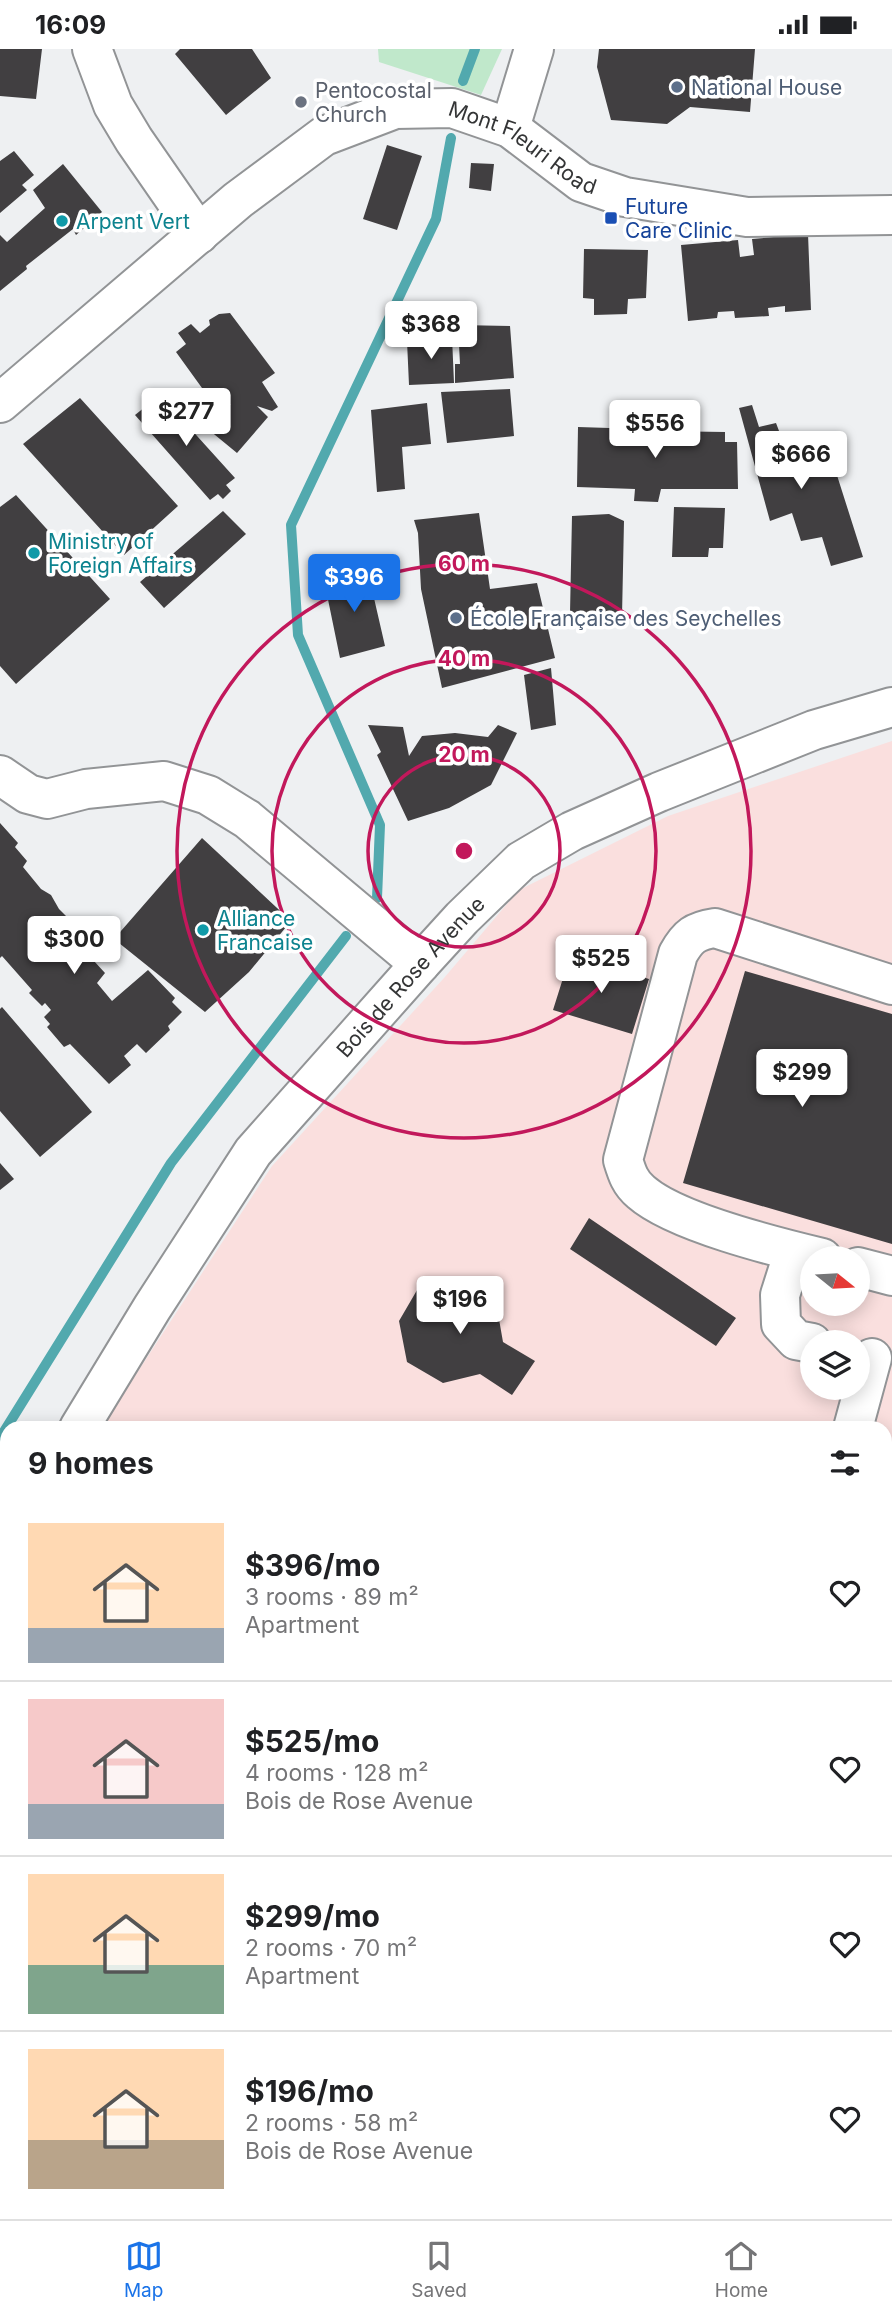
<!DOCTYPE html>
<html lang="en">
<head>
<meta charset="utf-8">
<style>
  :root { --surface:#fff; --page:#f6f6f6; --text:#202124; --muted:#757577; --line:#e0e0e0; --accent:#1a73e8 }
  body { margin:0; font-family:Inter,sans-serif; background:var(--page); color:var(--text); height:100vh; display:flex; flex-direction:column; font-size:26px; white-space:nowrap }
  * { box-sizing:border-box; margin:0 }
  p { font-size:23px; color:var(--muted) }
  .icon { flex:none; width:38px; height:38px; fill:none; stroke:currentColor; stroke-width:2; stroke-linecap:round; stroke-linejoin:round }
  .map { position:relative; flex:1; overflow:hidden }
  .drawer { position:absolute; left:0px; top:1372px; width:892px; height:798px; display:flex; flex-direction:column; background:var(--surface); border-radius:21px 21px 0 0; box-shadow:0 4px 18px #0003 }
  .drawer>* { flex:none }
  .needle { width:46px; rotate:108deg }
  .buttons { position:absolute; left:800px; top:1197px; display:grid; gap:14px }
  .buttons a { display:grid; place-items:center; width:70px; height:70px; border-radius:50%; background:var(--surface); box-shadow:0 4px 18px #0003; font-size:35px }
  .price { position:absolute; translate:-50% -60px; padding:0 16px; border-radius:7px; background:#fff; color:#222; font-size:23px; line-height:46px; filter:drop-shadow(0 2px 4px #0008) }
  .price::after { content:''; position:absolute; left:50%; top:42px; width:21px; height:16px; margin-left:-10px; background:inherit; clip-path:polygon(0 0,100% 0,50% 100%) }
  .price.on { background:var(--accent); color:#fff }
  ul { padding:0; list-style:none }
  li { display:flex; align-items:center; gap:21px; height:175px; padding:0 28px }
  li+li { border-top:2px solid var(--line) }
  li span { display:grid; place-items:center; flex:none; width:196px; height:140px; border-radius:0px; color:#555 }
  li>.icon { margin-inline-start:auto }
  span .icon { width:84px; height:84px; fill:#fffc; stroke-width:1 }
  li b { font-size:30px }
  h2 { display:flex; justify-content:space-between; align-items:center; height:84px; padding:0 28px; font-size:30px }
  .status { display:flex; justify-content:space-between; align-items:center; height:49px; padding:0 35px; background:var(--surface); direction:ltr }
  .status svg { height:19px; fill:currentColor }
  .tabs { display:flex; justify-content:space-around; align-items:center; height:98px; border-top:2px solid var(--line); background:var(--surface); font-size:19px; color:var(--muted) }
  .tabs a { display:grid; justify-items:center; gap:4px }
  .tabs .on { color:var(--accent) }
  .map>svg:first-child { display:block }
  .industrial { fill:#fadfde; fill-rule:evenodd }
  .green { fill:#c0e8cb }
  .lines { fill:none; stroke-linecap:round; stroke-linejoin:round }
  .stream { stroke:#52a9ae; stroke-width:10 }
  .building { fill:#413f41 }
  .minor-casing { stroke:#929496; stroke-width:42 }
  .major-casing { stroke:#929496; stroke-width:42 }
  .minor { stroke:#fff; stroke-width:38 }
  .major { stroke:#fff; stroke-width:38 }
  .ring { fill:none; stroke:#c2185b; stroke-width:3.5 }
  .service-dot { fill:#5c6f8a; stroke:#fff; stroke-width:2.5 }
  .worship-dot { fill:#6b7280; stroke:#fff; stroke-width:2.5 }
  .transit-dot { fill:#1a4fb4; stroke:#fff; stroke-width:2.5 }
  .culture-dot { fill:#0f9aa8; stroke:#fff; stroke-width:2.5 }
  .labels { text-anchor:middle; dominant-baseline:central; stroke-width:7; stroke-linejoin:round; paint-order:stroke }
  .service-label { font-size:21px; fill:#4e5e75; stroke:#fff; text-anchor:start }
  .worship-label { font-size:21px; fill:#5b616d; stroke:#fff; text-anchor:start }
  .street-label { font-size:21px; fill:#343536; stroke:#fff }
  .transit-label { font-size:21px; fill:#164399; stroke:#fff; text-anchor:start }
  .culture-label { font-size:21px; fill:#0d838f; stroke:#fff; text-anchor:start }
  .centre { fill:#c2185b; stroke:#fff; stroke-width:3.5 }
  .ring-label { font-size:21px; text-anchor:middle; font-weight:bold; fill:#c2185b; stroke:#fff; stroke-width:7; stroke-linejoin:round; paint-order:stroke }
</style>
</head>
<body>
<div class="status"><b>16:09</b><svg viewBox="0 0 49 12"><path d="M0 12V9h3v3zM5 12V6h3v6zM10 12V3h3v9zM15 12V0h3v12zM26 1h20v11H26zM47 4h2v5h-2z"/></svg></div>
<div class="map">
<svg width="892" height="2170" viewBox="0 0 892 2170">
  <rect width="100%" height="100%" fill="#eef0f2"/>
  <path class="industrial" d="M892 692V2170H0V1564L7 1550V2163H886V1379H101L272 1117 444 929 519 841 668 767ZM812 1209H858V1255H812ZM812 1293H858V1339H812Z"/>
  <path class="green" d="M378 0H502L481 46 379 13Z"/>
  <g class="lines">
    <path class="stream" d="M463 32 475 0
      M377 849 380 776 298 586 291 476 436 170 451 89
      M0 1389 171 1114 346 887"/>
  </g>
  <path class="building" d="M0 0H42L36 50 0 47Z
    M180 0H252L271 29 226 66 175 5Z
    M599 0H755L750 63 690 58 667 75 611 71 597 18Z
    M387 96 422 107 397 181 363 170Z
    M14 102 34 126 22 136 27 141 0 164V112Z
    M471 114 494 115 491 142 469 139Z
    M63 115 102 163 76 186 73 180 26 217 27 220 0 242V186L7 193 45 159 33 141Z
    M808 185 811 261 785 263V257L768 259 769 267 735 269 734 262 718 263 717 269 688 272 681 196 738 191 740 208 754 206 752 190Z
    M584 200 648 201 646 249 628 250 627 265 594 266V250L583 249Z
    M230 264 275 324 262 333 278 358 272 362 257 357 268 368 237 404 209 381 231 355 201 376 185 351 202 339 176 303 186 295 178 284 191 275 200 284 210 276 209 271 219 265Z
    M458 276 510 277 514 329 455 334V315H460Z
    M452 288 454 334 409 336 407 292Z
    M510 340 514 387 447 394 441 343Z
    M160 346 235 429 226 436 231 442 223 450 218 445 210 451 135 366Z
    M80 349 178 457 124 506 23 395Z
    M427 354 431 395 402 398 405 440 377 443 371 361Z
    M752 356 759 378 776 374 787 403 806 396 817 426 835 420 863 508 831 517 822 488 801 492 792 464 770 472 739 359Z
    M641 368H659V382L725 383V393H737L738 440H661L658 453 634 452 635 440 577 438 578 378 641 380Z
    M16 446 110 550 16 635 0 617V458Z
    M674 458 725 459 723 499H709L708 508H672Z
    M223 462 246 485 164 559 140 533Z
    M479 464 490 540 537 534 555 609 442 639 421 540 418 484 414 471Z
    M609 465 624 472 622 567 570 564 572 467Z
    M368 523 385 597 340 609 324 531Z
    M551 619 556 676 531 681 524 626Z
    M368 676 403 678 409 707 422 687 455 684 488 688 498 676 517 684 491 736 449 759 408 772 377 706 381 703Z
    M0 774 18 794 15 798 27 812 23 818 41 840 51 846 59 860 78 879 68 889 80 902 83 900 105 924 97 934 112 952 148 921 175 949 172 953 182 963 168 977 170 981 146 1004 137 995 124 1007 131 1016 109 1035 70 995 64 998 47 978 50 975 44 968 51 961 45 954 42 957 29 944 32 941 2 907 0 909Z
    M202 789 291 872 249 923 205 963 114 890Z
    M570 907 649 930 632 985 553 961Z
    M745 922 892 965V1195L683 1134Z
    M2 958 92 1063 40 1108 0 1062V960Z
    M0 1114 14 1130 0 1141Z
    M589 1169 736 1269 716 1297 570 1200Z
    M461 1229 496 1253 503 1293 535 1312 512 1346 480 1325 443 1334 407 1313 399 1272 420 1236Z
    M6 1748H7V1891L0 1889V1769Z
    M6 2033H7V2096L0 2094V2055Z
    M14 2163H51L50 2170H12Z
    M174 2163H374L372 2170H171Z
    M391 2163H465L463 2170H412Z
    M471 2163H484L504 2170H469Z"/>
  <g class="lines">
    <g class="minor-casing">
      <path id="minor" d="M92 0 113 56 134 91 199 185
        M0 726 28 745 47 750 86 740 164 732 208 746 247 770 420 915
        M794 1202 780 1246 781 1275 796 1291 812 1294
        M822 1209C776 1198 675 1173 641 1143 630 1134 627 1124 623 1111L678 905C688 887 695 882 715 879L892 936
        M858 1218 892 1227
        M853 1379 872 1309
        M886 1898 892 1899
        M886 2058 892 2037
        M852 2170 854 2163"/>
    </g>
    <g class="major-casing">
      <g id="major">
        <path d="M510 79 534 0"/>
        <path id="s1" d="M0 354 238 151 324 87 395 60 452 59 510 79 581 133 625 148 747 168 892 166"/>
        <path id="s2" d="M79 1379 152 1259 253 1103 420 915 462 869 521 812 572 782 659 743 814 681 892 658"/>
        <path d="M0 1525 7 1512"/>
      </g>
    </g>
    <use href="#minor" class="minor"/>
    <use href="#major" class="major"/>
  </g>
  <g class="ring">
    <circle cx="464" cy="802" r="96"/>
    <circle cx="464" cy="802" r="192"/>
    <circle cx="464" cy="802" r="287"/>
  </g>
  <g class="service-dot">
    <circle cx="677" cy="38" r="7"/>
    <circle cx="456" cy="569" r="7"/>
  </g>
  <circle class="worship-dot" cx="301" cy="53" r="7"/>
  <rect class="transit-dot" x="604" y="162" width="14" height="14" rx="3.5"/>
  <g class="culture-dot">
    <circle cx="62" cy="172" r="7"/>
    <circle cx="34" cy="504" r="7"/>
    <circle cx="203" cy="881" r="7"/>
  </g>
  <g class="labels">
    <g class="service-label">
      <text x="691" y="38">National House</text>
      <text x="470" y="569">École Française des Seychelles</text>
    </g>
    <g class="worship-label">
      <text x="315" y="41">Pentocostal<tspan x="315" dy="24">Church</tspan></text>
    </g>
    <g class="street-label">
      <text stroke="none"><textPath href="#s1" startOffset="635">Mont Fleuri Road</textPath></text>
      <text stroke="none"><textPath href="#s2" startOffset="562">Bois de Rose Avenue</textPath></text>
    </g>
    <g class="transit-label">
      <text x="625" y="157">Future<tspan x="625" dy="24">Care Clinic</tspan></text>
    </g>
    <g class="culture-label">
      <text x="76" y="172">Arpent Vert</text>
      <text x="48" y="492">Ministry of<tspan x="48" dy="24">Foreign Affairs</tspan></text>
      <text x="217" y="869">Alliance<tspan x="217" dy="24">Francaise</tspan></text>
    </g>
  </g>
  <circle cx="464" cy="802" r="10" class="centre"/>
  <g class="ring-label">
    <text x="464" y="522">60 m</text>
    <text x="464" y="617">40 m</text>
    <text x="464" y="713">20 m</text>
  </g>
</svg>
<div class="buttons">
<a><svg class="needle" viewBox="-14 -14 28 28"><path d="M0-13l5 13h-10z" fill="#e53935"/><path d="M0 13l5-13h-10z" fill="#757577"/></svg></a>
<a><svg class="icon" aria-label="layers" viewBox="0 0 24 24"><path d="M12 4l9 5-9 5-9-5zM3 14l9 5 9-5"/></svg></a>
</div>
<b class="price" style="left:431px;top:312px">$368</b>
<b class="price" style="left:186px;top:399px">$277</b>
<b class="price" style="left:655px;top:411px">$556</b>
<b class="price" style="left:801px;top:442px">$666</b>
<b class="price on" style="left:354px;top:565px">$396</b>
<b class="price" style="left:74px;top:927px">$300</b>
<b class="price" style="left:601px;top:946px">$525</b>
<b class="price" style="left:802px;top:1060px">$299</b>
<b class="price" style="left:460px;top:1287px">$196</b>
<section class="drawer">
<h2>9 homes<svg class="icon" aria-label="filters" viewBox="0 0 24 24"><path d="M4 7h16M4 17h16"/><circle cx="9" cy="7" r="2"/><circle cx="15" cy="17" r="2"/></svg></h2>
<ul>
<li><span style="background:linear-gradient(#ffd9b3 75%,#9aa5b1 0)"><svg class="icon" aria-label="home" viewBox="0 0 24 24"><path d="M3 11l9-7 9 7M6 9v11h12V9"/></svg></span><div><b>$396/mo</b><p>3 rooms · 89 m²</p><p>Apartment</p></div><svg class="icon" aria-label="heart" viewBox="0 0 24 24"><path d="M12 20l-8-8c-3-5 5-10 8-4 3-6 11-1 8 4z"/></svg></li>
<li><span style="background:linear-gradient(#f6c9c9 75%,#9aa5b1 0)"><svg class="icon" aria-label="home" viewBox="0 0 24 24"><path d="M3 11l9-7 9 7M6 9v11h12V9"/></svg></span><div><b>$525/mo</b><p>4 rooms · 128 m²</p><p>Bois de Rose Avenue</p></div><svg class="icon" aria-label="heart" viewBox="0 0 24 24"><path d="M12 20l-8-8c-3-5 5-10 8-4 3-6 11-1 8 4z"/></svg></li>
<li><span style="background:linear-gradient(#ffd9b3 65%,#7fa58c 0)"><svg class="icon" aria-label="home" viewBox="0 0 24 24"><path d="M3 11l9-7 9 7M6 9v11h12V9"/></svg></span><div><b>$299/mo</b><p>2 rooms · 70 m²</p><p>Apartment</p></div><svg class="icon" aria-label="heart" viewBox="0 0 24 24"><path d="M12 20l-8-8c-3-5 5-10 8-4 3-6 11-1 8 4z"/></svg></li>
<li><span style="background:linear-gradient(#ffd9b3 65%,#b9a48a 0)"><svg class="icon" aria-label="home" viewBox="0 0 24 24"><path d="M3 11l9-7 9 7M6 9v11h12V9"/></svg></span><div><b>$196/mo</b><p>2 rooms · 58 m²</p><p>Bois de Rose Avenue</p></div><svg class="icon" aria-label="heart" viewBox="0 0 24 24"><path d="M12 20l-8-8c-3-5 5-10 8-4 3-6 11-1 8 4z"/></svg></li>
</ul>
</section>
</div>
<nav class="tabs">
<a class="on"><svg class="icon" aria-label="map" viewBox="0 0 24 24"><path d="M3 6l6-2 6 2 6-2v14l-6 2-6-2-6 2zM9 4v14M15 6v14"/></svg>Map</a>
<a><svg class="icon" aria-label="saved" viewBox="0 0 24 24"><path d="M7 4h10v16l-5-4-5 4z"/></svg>Saved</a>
<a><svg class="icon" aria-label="home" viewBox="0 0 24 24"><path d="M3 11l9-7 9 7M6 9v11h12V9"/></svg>Home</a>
</nav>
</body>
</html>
